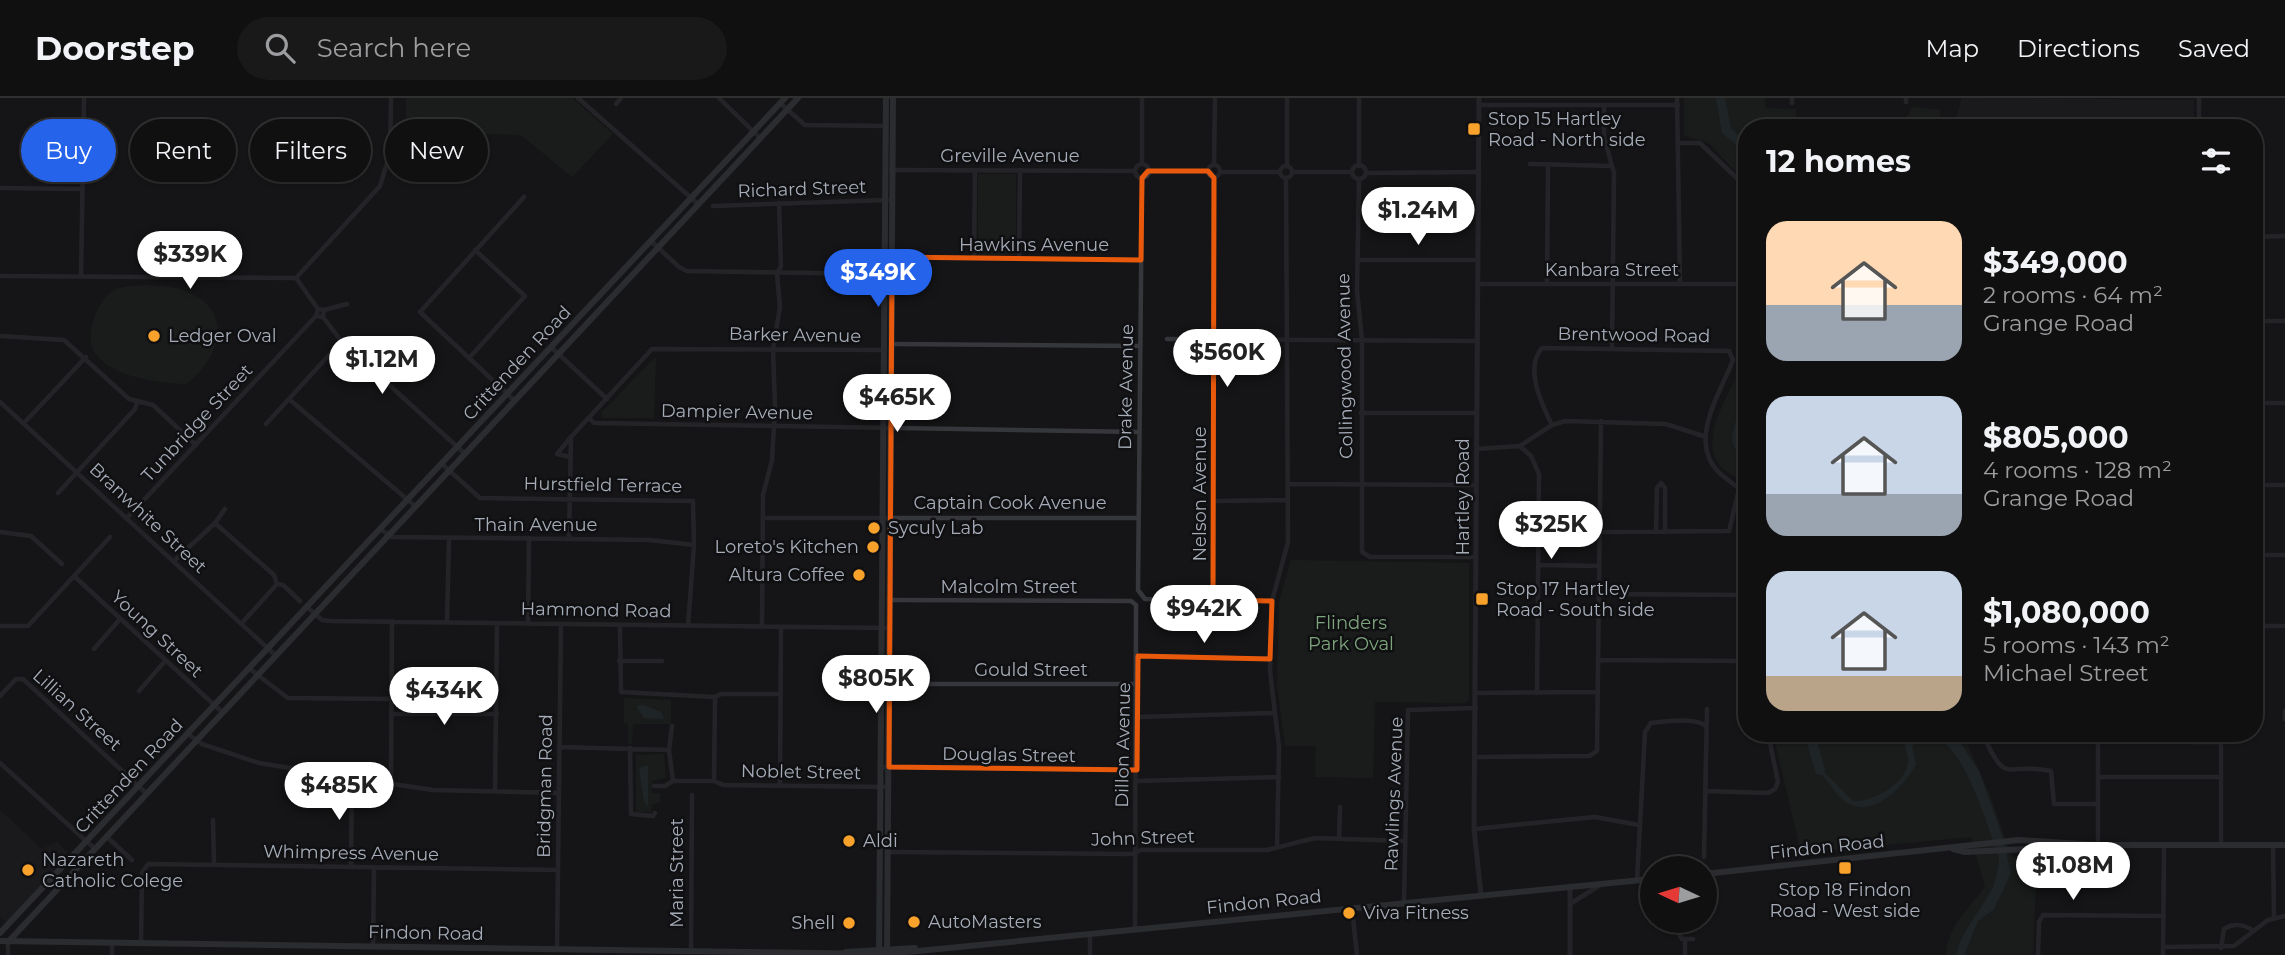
<!DOCTYPE html>
<html lang="en">
<head>
<meta charset="utf-8">
<style>
  :root { --surface:#101011; --page:#19191a; --text:#f1f3f6; --muted:#9c9d9f; --line:#303031; --accent:#2563eb }
  body { margin:0; font-family:Montserrat,sans-serif; background:var(--page); color:var(--text); height:100vh; display:flex; flex-direction:column; font-size:26px; white-space:nowrap }
  * { box-sizing:border-box; margin:0 }
  p { font-size:23px; color:var(--muted) }
  .icon { flex:none; width:38px; height:38px; fill:none; stroke:currentColor; stroke-width:2; stroke-linecap:round; stroke-linejoin:round }
  .map { position:relative; flex:1; overflow:hidden }
  .sheet { position:absolute; left:1738px; top:21px; width:525px; height:623px; display:flex; flex-direction:column; background:var(--surface); border-radius:28px; box-shadow:0 2px 5px #0004,0 0 0 2px var(--line) }
  .sheet>* { flex:none }
  .hud { position:absolute; left:21px; top:21px; width:665px; height:63px; display:flex; gap:14px }
  .needle { width:46px; rotate:274deg }
  .fabs { position:absolute; left:1640px; top:758px; display:grid; gap:14px }
  .fabs a { display:grid; place-items:center; width:77px; height:77px; border-radius:50%; background:var(--surface); box-shadow:0 2px 5px #0004,0 0 0 2px var(--line); font-size:35px }
  .price { position:absolute; translate:-50% -60px; padding:0 16px; border-radius:24px; background:#fff; color:#222; font-size:23px; line-height:46px; filter:drop-shadow(0 2px 4px #0008) }
  .price::after { content:''; position:absolute; left:50%; top:42px; width:21px; height:16px; margin-left:-10px; background:inherit; clip-path:polygon(0 0,100% 0,50% 100%) }
  .price.current { background:var(--accent); color:#fff }
  ul { padding:0; list-style:none }
  li { display:flex; align-items:center; gap:21px; height:175px; padding:0 28px }
  li span { display:grid; place-items:center; flex:none; width:196px; height:140px; border-radius:21px; color:#555 }
  li>.icon { margin-inline-start:auto }
  span .icon { width:84px; height:84px; fill:#fffc; stroke-width:1 }
  li b { font-size:30px }
  h2 { display:flex; justify-content:space-between; align-items:center; height:84px; padding:0 28px; font-size:30px }
  .pill { padding:0 24px; border-radius:32px; background:var(--surface); box-shadow:0 2px 5px #0004,0 0 0 2px var(--line); font-size:24px; line-height:63px }
  .pill.current { background:var(--accent); color:#fff }
  header { display:flex; align-items:center; gap:42px; box-sizing:border-box; height:98px; padding:0 35px; background:var(--surface); border-bottom:2px solid var(--line) }
  header strong { font-size:33px }
  nav { display:flex; gap:38px; margin-inline-start:auto; font-size:24px }
  .search { width:490px; height:63px; background:var(--page); display:flex; align-items:center; gap:18px; box-sizing:border-box; padding:0 24px; border-radius:38px; color:var(--muted); font-size:26px }
  .map>svg:first-child { display:block }
  .built { fill:#212124 }
  .green { fill:#1d251d }
  .water { fill:#2b353b }
  .lines { fill:none; stroke-linecap:round; stroke-linejoin:round }
  .river { stroke:#2b353b; stroke-width:10 }
  .minor { stroke:#36373c; stroke-width:4.5 }
  .tertiary { stroke:#36373c; stroke-width:5 }
  .secondary { stroke:#44474c; stroke-width:6 }
  .marked { fill:none; stroke:#e8590c; stroke-width:5; stroke-linejoin:round }
  .poi-dot { fill:#f9a22b; stroke:#101012; stroke-width:2.5 }
  .labels { text-anchor:middle; dominant-baseline:central; stroke-width:5; stroke-linejoin:round; paint-order:stroke }
  .poi-label { font-size:18px; fill:#a6adb8; stroke:#101012; text-anchor:start }
  .street-label { font-size:18px; fill:#a6adb8; stroke:#101012 }
  .park-label { font-size:18px; fill:#7da47c; stroke:#101012 }
</style>
</head>
<body>
<header>
<strong>Doorstep</strong>
<div class="search"><svg class="icon" aria-label="search" viewBox="0 0 24 24"><circle cx="10" cy="10" r="6"/><path d="M15 15l6 6"/></svg>Search here</div>
<nav><a>Map</a><a>Directions</a><a>Saved</a></nav>
</header>
<div class="map">
<svg width="2285" height="857" viewBox="0 0 2285 857">
  <rect width="100%" height="100%" fill="#151517"/>
  <path class="built" d="M1962 0 2194 2 2193 30H1953Z
    M0 712 42 751 57 744 70 758 6 824 0 818Z"/>
  <path class="green" d="M406 0H572L613 36 572 79 521 37 488 36 457 44 409 43 406 39Z
    M1684 0H1765V10L1796 11V23L1834 28 1903 25 1913 9 1940 12 1941 30H1746V85L1708 44 1684 38Z
    M978 76H1016V157H978Z
    M147 187C159 188 173 188 185 193 235 211 221 260 186 286 160 285 112 280 95 255 84 239 96 207 110 195 119 187 136 188 147 187Z
    M656 258 654 320H603L601 315Z
    M1746 261V382C1680 364 1728 300 1746 261Z
    M1291 462 1469 465V601L1466 605 1375 604 1373 680 1315 679 1316 648H1285L1277 587 1279 504Z
    M398 579H444V611H400Z
    M624 600 671 602V626H633L632 646H628V626L624 625Z
    M1773 635H1959L1964 639 1989 695 2012 759 2037 760 2033 857H1946C1948 827 1968 812 1985 789L1971 739 1801 755Z
    M2137 635H2220V647L2137 646Z
    M664 656 666 680 652 683V695H660V705L652 706 651 714H636V657Z"/>
  <path class="water" d="M1716 0H1725L1731 30 1746 44V55L1722 35Z
    M1746 301V317L1739 344 1746 353V361C1743 357 1737 354 1734 349 1728 338 1740 310 1746 301Z
    M644 607 661 614 664 621 644 620 636 608Z
    M1814 635H1818L1813 651 1824 674 1853 703C1872 705 1909 684 1908 662 1908 652 1902 644 1902 635H1949L1961 646 1979 673 2002 737 2011 775 1994 811 1978 823 1964 857H1956C1966 817 2000 801 1999 757 1986 729 1961 627 1921 638L1912 648 1916 666C1904 689 1870 725 1842 701 1837 697 1833 690 1828 684 1815 669 1807 655 1814 635Z
    M648 667V708L644 703 639 670Z"/>
  <g class="lines">
    <path class="river" d="M1817 635 1813 648 1820 672"/>
    <path class="minor" d="M578 0 698 106
      M719 0 760 40
      M1677 0 1680 186
      M1792 0V5
      M1906 0V4
      M780 5 805 27 886 28
      M616 6 621 0
      M1479 7H1678
      M1604 7V39L1614 75 1612 251
      M2199 30V0
      M1678 45H1700L1742 85 1746 95
      M1142 66V0
      M1530 66 1612 68
      M1135 73a7 7 0 1 1 14 0a7 7 0 1 1-14 0Z
      M1214 67 1215 0
      M1208 73a6 6 0 1 1 12 0a6 6 0 1 1-12 0Z
      M1352 74a7 7 0 1 1 14 0a7 7 0 1 1-14 0Z
      M1280 74a6 6 0 1 1 12 0a6 6 0 1 1-12 0Z
      M1287 68V0
      M1359 68V0
      M891 72 1135 73
      M1148 73H1208
      M1220 74H1280
      M1292 74H1352
      M1366 75 1479 74
      M1142 80 1138 492 1145 501 1272 503
      M1359 81 1357 193 1362 242V454L1370 459H1476
      M0 90 82 91
      M713 108 887 102
      M2254 139 2285 138
      M651 143 679 169 687 173 886 176
      M890 159 1141 162
      M974 160 975 72
      M1019 161 1020 72
      M1359 162H1478
      M0 178 296 180
      M81 179 84 0
      M296 180 380 88 390 55 391 0
      M296 180 318 211
      M1547 185 1548 68
      M1478 186H1746
      M1746 186V171
      M324 212 347 206
      M323 219 324 212 318 211 316 218 323 219 342 244 464 355
      M2254 223H2285
      M0 238 64 242 129 301 153 307 196 347
      M1167 241 1478 243
      M891 246 1140 248
      M551 249 607 301
      M470 259 525 198 475 152
      M290 302 415 408
      M515 303 420 214 524 99
      M0 304 275 557
      M2254 305H2285
      M1361 315H1477
      M589 320 594 325 1139 334
      M24 325 86 259
      M266 326 341 244
      M1552 327C1542 307 1524 270 1542 250L1729 253 1733 262C1719 298 1685 347 1723 378 1731 384 1737 391 1746 393
      M570 340 557 356 570 359
      M1520 348 1531 358 1539 376 1537 595
      M1477 351 1520 348 1552 327 1565 323 1666 326 1703 338
      M442 366 480 400 693 403 694 447 688 528
      M1288 386 1476 387
      M2254 387H2285
      M58 395 135 311 137 305
      M1214 403 1288 402
      M127 420 316 218
      M763 420H1138
      M215 425 225 411
      M380 431 392 439 650 442 694 447
      M0 434 31 438 62 466
      M1600 434 1729 433 1739 391
      M1656 434 1657 390 1661 385 1665 390V434
      M569 440 571 339 652 251 885 252
      M2254 457H2285
      M174 463 215 425 274 477 277 486 241 526
      M1539 467 1599 468
      M74 478 222 614
      M277 486 283 487 300 503
      M1598 496 1746 497
      M888 502 1131 503 1136 507 1135 830
      M1213 502 1214 80
      M307 509 322 522 331 523 889 530
      M447 524 449 440
      M528 525 529 440
      M620 527 621 594 715 599
      M0 528H28L110 439
      M762 528 763 397 772 362 775 309 773 251 780 209 777 176 781 168 779 105
      M2254 528H2285
      M94 551 120 521
      M1138 558 1270 561
      M1598 562 1746 563
      M619 563H662
      M250 571 288 600 392 601
      M882 586H1138
      M139 593 165 563
      M1476 595 1598 594
      M0 598 16 581H23L146 695
      M2285 613V621
      M391 616H497
      M1138 619 1273 615
      M1982 635C2008 691 2003 663 2051 673L2054 706H2098
      M188 636 202 646 259 665 352 680 433 692 559 695
      M559 649 669 652 673 683H714
      M630 650 631 716 653 718 655 715
      M669 652 672 628
      M1475 659 1589 658 1597 653 1601 323
      M0 665 95 751
      M881 669 1137 672
      M2098 679H2221
      M714 683 723 687 889 689
      M714 683 715 599 721 596H780
      M1137 683 1279 679
      M391 686 392 523
      M654 688H665L673 683
      M780 688 781 529
      M495 693 497 525
      M1705 693 1768 695 1775 691 1778 684 1768 635
      M213 722 214 767
      M1474 731 1595 719 1639 727
      M106 738 132 762
      M1339 741 1340 709
      M2098 747V635
      M2221 747V647
      M2273 747 2274 820
      M1277 750 1279 649 1270 573 1272 503 1288 444 1286 80
      M887 754 1132 756 1141 752H1267L1315 740 1405 743
      M1704 759 1707 611
      M351 769 352 680
      M1637 782 1645 634 1651 625C1665 623 1695 619 1706 628
      M1404 805 1408 612 1476 610
      M1352 810 1357 857
      M1671 822 1682 841H1693
      M1685 841V857
      M8 844V857
      M141 846 142 775 148 766 558 772
      M373 848 374 769
      M2163 849 2234 848 2268 822 2285 818
      M557 850 561 526
      M2221 850 2224 831C2233 825 2245 826 2253 833
      M691 852 692 697
      M112 857V845
      M1090 857V836
      M2038 857 2039 824 2043 817 2164 818
      M2163 857 2164 747"/>
    <path class="tertiary" d="M1479 0 1474 731 1481 797
      M1570 806 1600 787
      M1570 857V788"/>
    <path class="secondary" d="M1953 751 1965 754 2096 748
      M1704 776 2019 742 2098 747H2285
      M0 835 785 0
      M0 843 887 856 1652 781
      M8 844 798 0
      M846 854 915 850
      M879 857 886 0
      M887 857 893 0"/>
  </g>
  <path d="M0 0H2285V857H0ZM1148 73H1208L1214 80 1213 502 1272 503 1270 561 1138 558 1137 672 889 669 892 159 1141 162 1142 80Z" fill="#151517" fill-opacity=".55" fill-rule="evenodd"/>
  <path class="marked" d="M1148 73H1208L1214 80 1213 502 1272 503 1270 561 1138 558 1137 672 889 669 892 159 1141 162 1142 80Z"/>
  <g class="poi-dot">
    <rect x="1467" y="24" width="14" height="14" rx="3.5"/>
    <circle cx="154" cy="238" r="7"/>
    <circle cx="874" cy="430" r="7"/>
    <circle cx="873" cy="449" r="7"/>
    <circle cx="859" cy="477" r="7"/>
    <rect x="1475" y="494" width="14" height="14" rx="3.5"/>
    <circle cx="849" cy="743" r="7"/>
    <rect x="1838" y="763" width="14" height="14" rx="3.5"/>
    <circle cx="28" cy="772" r="7"/>
    <circle cx="1349" cy="815" r="7"/>
    <circle cx="914" cy="824" r="7"/>
    <circle cx="849" cy="825" r="7"/>
  </g>
  <g class="labels">
    <g class="poi-label">
      <text x="1488" y="21">Stop 15 Hartley<tspan x="1488" dy="21">Road - North side</tspan></text>
      <text x="168" y="238">Ledger Oval</text>
      <text x="888" y="430">Syculy Lab</text>
      <text x="859" y="449" text-anchor="end">Loreto's Kitchen</text>
      <text x="845" y="477" text-anchor="end">Altura Coffee</text>
      <text x="1496" y="491">Stop 17 Hartley<tspan x="1496" dy="21">Road - South side</tspan></text>
      <text x="863" y="743">Aldi</text>
      <text x="42" y="762">Nazareth<tspan x="42" dy="21">Catholic Colege</tspan></text>
      <text x="1845" y="792" text-anchor="middle">Stop 18 Findon<tspan x="1845" dy="21">Road - West side</tspan></text>
      <text x="1363" y="815">Viva Fitness</text>
      <text x="928" y="824">AutoMasters</text>
      <text x="835" y="825" text-anchor="end">Shell</text>
    </g>
    <g class="street-label">
      <text x="1010" y="58">Greville Avenue</text>
      <text transform="translate(802 91) rotate(-2)">Richard Street</text>
      <text x="1034" y="147">Hawkins Avenue</text>
      <text x="1612" y="172">Kanbara Street</text>
      <text transform="translate(795 237) rotate(1)">Barker Avenue</text>
      <text transform="translate(1634 237) rotate(1)">Brentwood Road</text>
      <text transform="translate(517 265) rotate(-47)">Crittenden Road</text>
      <text transform="translate(1345 268) rotate(-91)">Collingwood Avenue</text>
      <text transform="translate(1126 289) rotate(-89)">Drake Avenue</text>
      <text transform="translate(737 314) rotate(1)">Dampier Avenue</text>
      <text transform="translate(197 325) rotate(-47)">Tunbridge Street</text>
      <text transform="translate(603 387) rotate(1)">Hurstfield Terrace</text>
      <text transform="translate(1200 396) rotate(-90)">Nelson Avenue</text>
      <text transform="translate(1463 399) rotate(-90)">Hartley Road</text>
      <text x="1010" y="405">Captain Cook Avenue</text>
      <text transform="translate(148 420) rotate(43)">Branwhite Street</text>
      <text x="536" y="427">Thain Avenue</text>
      <text x="1009" y="489">Malcolm Street</text>
      <text transform="translate(596 512) rotate(1)">Hammond Road</text>
      <text transform="translate(157 536) rotate(43)">Young Street</text>
      <text x="1031" y="572">Gould Street</text>
      <text transform="translate(77 612) rotate(42)">Lillian Street</text>
      <text transform="translate(1123 647) rotate(-89)">Dillon Avenue</text>
      <text transform="translate(1009 657) rotate(1)">Douglas Street</text>
      <text transform="translate(801 674) rotate(1)">Noblet Street</text>
      <text transform="translate(129 678) rotate(-47)">Crittenden Road</text>
      <text transform="translate(545 688) rotate(-89)">Bridgman Road</text>
      <text transform="translate(1394 696) rotate(-88)">Rawlings Avenue</text>
      <text transform="translate(1143 740) rotate(-2)">John Street</text>
      <text transform="translate(1827 749) rotate(-6)">Findon Road</text>
      <text transform="translate(351 755) rotate(1)">Whimpress Avenue</text>
      <text transform="translate(677 775) rotate(-90)">Maria Street</text>
      <text transform="translate(1264 804) rotate(-6)">Findon Road</text>
      <text transform="translate(426 835) rotate(1)">Findon Road</text>
    </g>
    <g class="park-label">
      <text x="1351" y="525">Flinders<tspan x="1351" dy="21">Park Oval</tspan></text>
    </g>
  </g>
</svg>
<div class="fabs">
<a><svg class="needle" viewBox="-14 -14 28 28"><path d="M0-13l5 13h-10z" fill="#e53935"/><path d="M0 13l5-13h-10z" fill="#9c9d9f"/></svg></a>
</div>
<b class="price" style="left:1418px;top:149px">$1.24M</b>
<b class="price" style="left:190px;top:193px">$339K</b>
<b class="price current" style="left:878px;top:211px">$349K</b>
<b class="price" style="left:1227px;top:291px">$560K</b>
<b class="price" style="left:382px;top:298px">$1.12M</b>
<b class="price" style="left:897px;top:336px">$465K</b>
<b class="price" style="left:1551px;top:463px">$325K</b>
<b class="price" style="left:1204px;top:547px">$942K</b>
<b class="price" style="left:876px;top:617px">$805K</b>
<b class="price" style="left:444px;top:629px">$434K</b>
<b class="price" style="left:339px;top:724px">$485K</b>
<b class="price" style="left:2073px;top:804px">$1.08M</b>
<div class="hud">
<a class="pill current">Buy</a>
<a class="pill">Rent</a>
<a class="pill">Filters</a>
<a class="pill">New</a>
</div>
<section class="sheet">
<h2>12 homes<svg class="icon" aria-label="filters" viewBox="0 0 24 24"><path d="M4 7h16M4 17h16"/><circle cx="9" cy="7" r="2"/><circle cx="15" cy="17" r="2"/></svg></h2>
<ul>
<li><span style="background:linear-gradient(#ffd9b3 60%,#9aa5b1 0)"><svg class="icon" aria-label="home" viewBox="0 0 24 24"><path d="M3 11l9-7 9 7M6 9v11h12V9"/></svg></span><div><b>$349,000</b><p>2 rooms · 64 m²</p><p>Grange Road</p></div></li>
<li><span style="background:linear-gradient(#c9d6e8 70%,#9aa5b1 0)"><svg class="icon" aria-label="home" viewBox="0 0 24 24"><path d="M3 11l9-7 9 7M6 9v11h12V9"/></svg></span><div><b>$805,000</b><p>4 rooms · 128 m²</p><p>Grange Road</p></div></li>
<li><span style="background:linear-gradient(#c9d6e8 75%,#b9a48a 0)"><svg class="icon" aria-label="home" viewBox="0 0 24 24"><path d="M3 11l9-7 9 7M6 9v11h12V9"/></svg></span><div><b>$1,080,000</b><p>5 rooms · 143 m²</p><p>Michael Street</p></div></li>
</ul>
</section>
</div>
</body>
</html>
